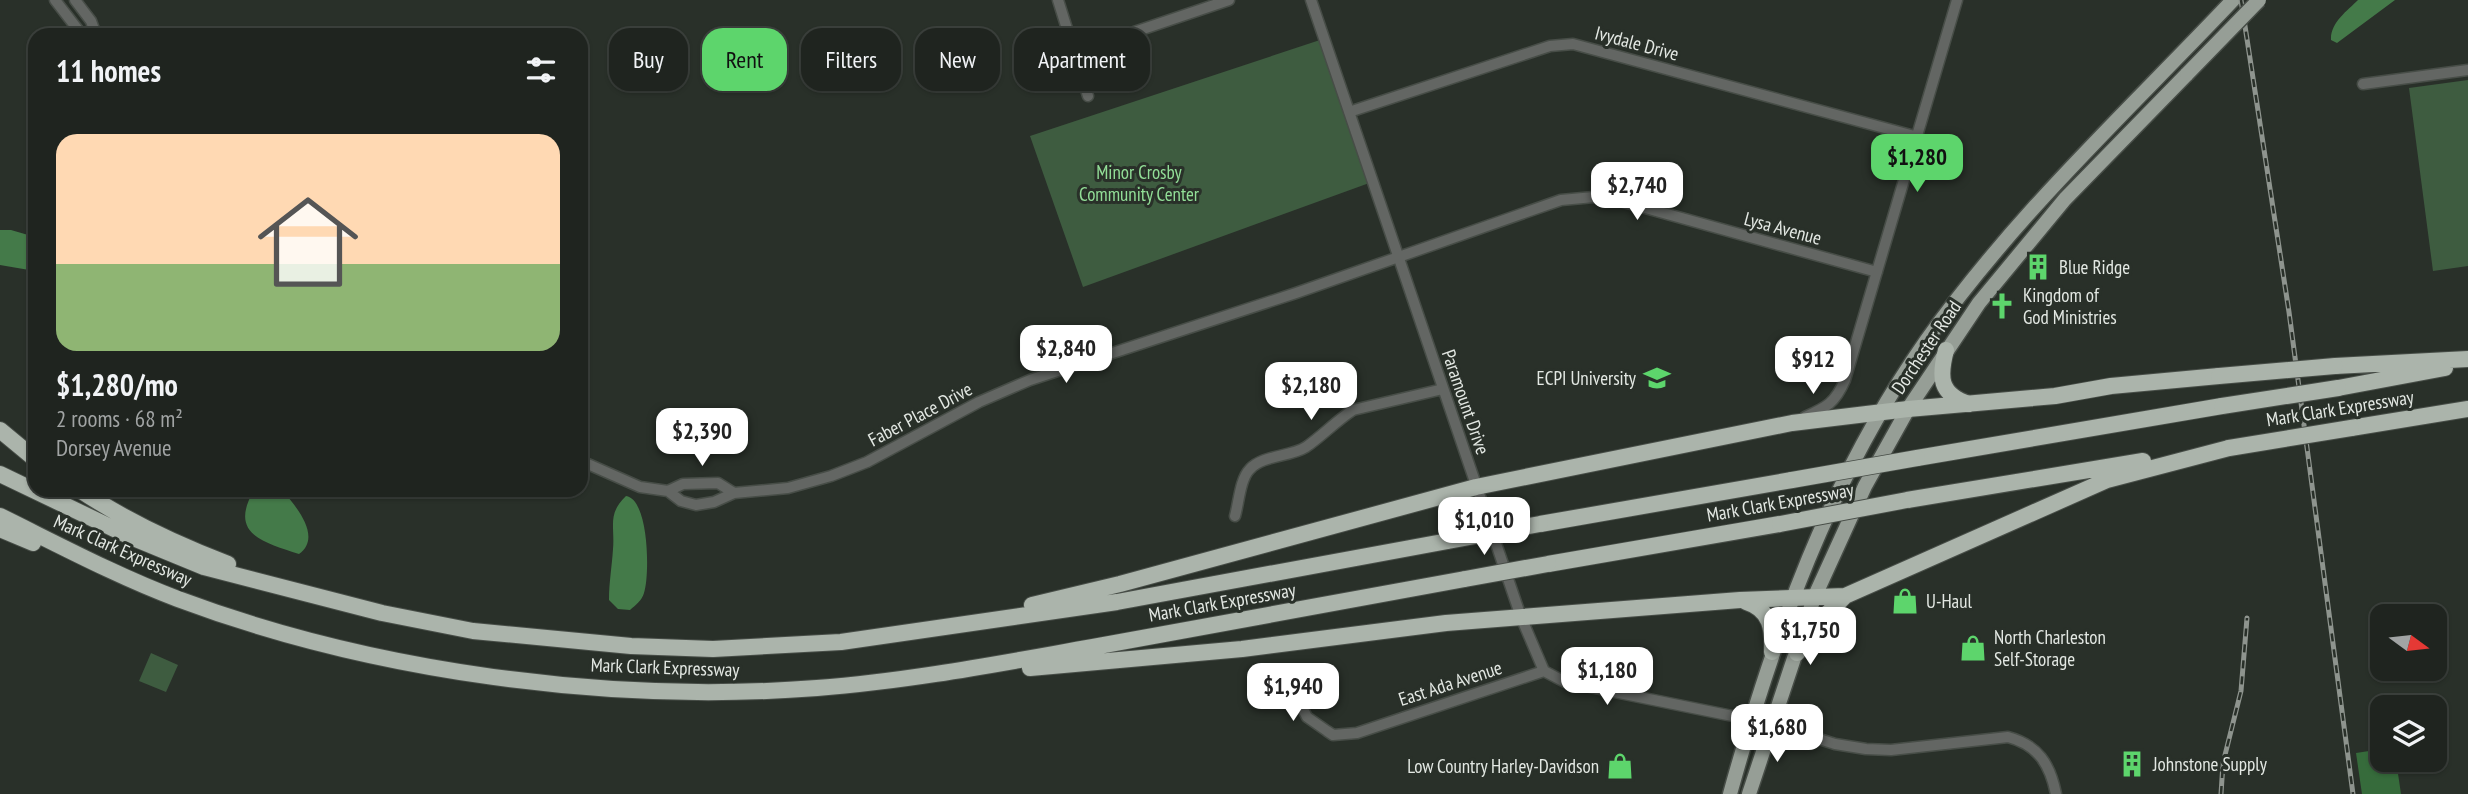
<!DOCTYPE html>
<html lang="en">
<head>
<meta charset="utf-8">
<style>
  :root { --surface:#1f241f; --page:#272c28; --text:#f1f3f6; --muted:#a1a4a4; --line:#3c413d; --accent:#5dd56c }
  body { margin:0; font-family:"PT Sans Narrow",sans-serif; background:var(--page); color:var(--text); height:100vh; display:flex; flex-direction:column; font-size:26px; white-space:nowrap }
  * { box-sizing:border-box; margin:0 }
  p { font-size:23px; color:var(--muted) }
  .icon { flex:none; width:38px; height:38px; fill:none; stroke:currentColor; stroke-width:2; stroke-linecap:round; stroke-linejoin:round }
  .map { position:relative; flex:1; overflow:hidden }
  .drawer { position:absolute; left:28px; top:28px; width:560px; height:469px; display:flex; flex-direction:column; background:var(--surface); border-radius:21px; box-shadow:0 2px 5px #0004,0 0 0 2px var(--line) }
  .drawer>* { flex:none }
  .hud { position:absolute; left:609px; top:28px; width:665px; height:63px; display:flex; gap:14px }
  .needle { width:46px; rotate:105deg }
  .tools { position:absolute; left:2370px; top:604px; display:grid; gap:14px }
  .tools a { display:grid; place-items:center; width:77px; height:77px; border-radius:14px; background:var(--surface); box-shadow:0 2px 5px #0004,0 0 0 2px var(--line); font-size:35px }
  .price { position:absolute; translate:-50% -60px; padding:0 16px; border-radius:14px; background:#fff; color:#222; font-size:23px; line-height:46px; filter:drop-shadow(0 2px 4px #0008) }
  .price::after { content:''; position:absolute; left:50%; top:42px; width:21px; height:16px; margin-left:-10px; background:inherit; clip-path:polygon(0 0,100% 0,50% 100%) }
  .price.active { background:var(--accent); color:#111 }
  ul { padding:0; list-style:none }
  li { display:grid; align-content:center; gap:14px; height:371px; padding:0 28px }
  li+li { border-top:2px solid var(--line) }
  li span { display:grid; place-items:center; height:217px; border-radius:21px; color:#555 }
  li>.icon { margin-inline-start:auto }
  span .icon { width:126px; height:126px; fill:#fffc; stroke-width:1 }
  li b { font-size:30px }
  h2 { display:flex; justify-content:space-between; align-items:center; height:84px; padding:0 28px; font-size:30px }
  .tag { padding:0 24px; border-radius:21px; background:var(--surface); box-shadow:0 2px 5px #0004,0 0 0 2px var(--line); font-size:24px; line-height:63px }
  .tag.active { background:var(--accent); color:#111 }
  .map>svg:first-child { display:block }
  .green { fill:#3e5c40 }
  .forest { fill:#366b3b }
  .water { fill:#447a49 }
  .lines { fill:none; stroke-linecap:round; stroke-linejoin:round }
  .minor-casing { stroke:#474d47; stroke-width:13 }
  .major-casing { stroke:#474d47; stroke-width:17 }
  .highway-casing { stroke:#474d47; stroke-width:18 }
  .minor { stroke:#636663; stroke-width:10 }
  .major { stroke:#969e96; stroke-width:14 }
  .highway { stroke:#abb4ab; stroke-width:16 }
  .rail-casing { stroke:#8e948e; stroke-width:5 }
  .rail { stroke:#293029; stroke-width:2.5; stroke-dasharray:8; stroke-linecap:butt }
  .major-bridge-casing { stroke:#474d47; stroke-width:17; stroke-linecap:butt }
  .highway-bridge-casing { stroke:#474d47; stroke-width:18; stroke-linecap:butt }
  .major-bridge { stroke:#969e96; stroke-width:14 }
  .highway-bridge { stroke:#abb4ab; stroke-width:16 }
  .labels { text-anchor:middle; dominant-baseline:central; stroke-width:6; stroke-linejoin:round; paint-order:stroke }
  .street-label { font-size:19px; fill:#e3e8e3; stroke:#293029 }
  .park-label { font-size:19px; fill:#92de97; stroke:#293029 }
  .poi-label { font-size:19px; fill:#e3e8e3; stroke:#293029; text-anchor:start }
</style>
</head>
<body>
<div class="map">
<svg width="2468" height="794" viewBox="0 0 2468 794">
  <rect width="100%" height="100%" fill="#293029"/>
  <path class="green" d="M1323 39 1372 182 1083 287 1030 136Z
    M2468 80V266L2433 271 2409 88Z
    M151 653 178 665 166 692 139 681Z"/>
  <path class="forest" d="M2382 749V760H2396L2401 794H2362L2356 753Z"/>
  <path class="water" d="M2358 0H2395L2337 43 2331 40C2330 23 2347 11 2358 0Z
    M0 230H11L35 237V271L0 265Z
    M254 490H282C295 505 323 537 299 554 264 542 228 535 254 490Z
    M626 496C649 499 650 575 644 593 642 600 636 605 630 610L618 609 609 600C609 582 612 566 613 549 615 526 607 514 626 496Z"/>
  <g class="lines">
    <g class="minor-casing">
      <path id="minor" d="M55 0 82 35
        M75 0 91 21 96 35
        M1058 0 1088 96
        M1311 0 1521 617 1544 671 1565 682 1772 724 1835 744 1866 749 1891 750 2008 737C2038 745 2050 764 2056 794
        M1075 52 1229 0
        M2363 84 2468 70
        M1349 112 1550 46 1573 44 1918 137
        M1805 417C1827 407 1835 403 1845 380L1957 0
        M581 461 640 487 668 491 681 501 696 505 714 502 734 493 788 488 831 476 867 462 979 402 1030 380 1296 293 1561 200 1594 197 1620 201 1877 272
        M668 491 683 484 718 483 734 493
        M1235 516C1239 502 1240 479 1250 469 1263 455 1290 457 1306 447 1322 436 1336 421 1353 410L1443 389
        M1292 688 1307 717 1327 731 1333 735 1357 733 1544 671"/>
    </g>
    <g class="major-casing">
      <path id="major" d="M1730 794C1775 632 1829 480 1926 341 2015 215 2128 111 2233 0
        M1749 794 1814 598 1865 486 1908 409 1979 303 2065 199 2187 74"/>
    </g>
    <g class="highway-casing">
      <path id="highway" d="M1946 350C1939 377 1939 394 1969 404
        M2335 366 2468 359
        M2338 388 2445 368
        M2351 428 2468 409
        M0 430 35 459
        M1917 458 2222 406
        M0 474 131 537 204 567 382 613 473 631 631 646 713 649 841 642 1117 602 1448 541
        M80 490C126 521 176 544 228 564
        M1907 500 2143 461
        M0 516C59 545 117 576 178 599 373 672 609 704 817 688 910 681 1002 663 1093 647 1217 625 1341 602 1465 579
        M1540 524 1792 480
        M0 529 33 543
        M1548 564 1780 524
        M1746 602C1771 610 1773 629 1772 652
        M1032 605 1120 584 1476 487 1792 423 1908 409 2055 396 2111 386 2219 376
        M1797 653 1814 627 1845 596
        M1030 668 1242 649 1446 623 1740 600 1845 596 2107 480 2229 448"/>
    </g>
    <use href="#minor" class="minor"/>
    <use href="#major" class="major"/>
    <use href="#highway" class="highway"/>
    <g class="rail-casing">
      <path id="rail" d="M2241 0 2289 312 2353 794
        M2221 794 2223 763 2241 691 2247 618"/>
    </g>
    <use href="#rail" class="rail"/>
    <g class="major-bridge-casing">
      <path id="major-bridge" d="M2187 74 2259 0"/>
    </g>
    <g class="highway-bridge-casing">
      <path id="highway-bridge" d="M2219 376 2335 366
        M2222 406 2338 388
        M2229 448 2351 428
        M1792 480 1917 458
        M1780 524 1907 500
        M1448 541 1540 524
        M1465 579 1548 564"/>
    </g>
    <use href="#major-bridge" class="major-bridge"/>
    <use href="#highway-bridge" class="highway-bridge"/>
  </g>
  <defs>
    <g id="building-bare" transform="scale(2.1)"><path d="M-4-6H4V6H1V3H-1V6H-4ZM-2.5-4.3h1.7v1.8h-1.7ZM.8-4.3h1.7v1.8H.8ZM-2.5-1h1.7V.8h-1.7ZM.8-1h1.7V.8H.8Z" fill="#5dd56c" stroke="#293029" stroke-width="2.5" paint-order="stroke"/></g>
    <g id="church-bare" transform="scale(2.1)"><path d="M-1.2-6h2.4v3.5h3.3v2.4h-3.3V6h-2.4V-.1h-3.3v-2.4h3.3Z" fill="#5dd56c" stroke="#293029" stroke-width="2.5" paint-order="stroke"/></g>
    <g id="university-bare" transform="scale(2.1)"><path d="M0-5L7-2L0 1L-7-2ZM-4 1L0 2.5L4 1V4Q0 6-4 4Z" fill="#5dd56c" stroke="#293029" stroke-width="2.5" paint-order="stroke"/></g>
    <g id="shop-bare" transform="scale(2.1)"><path d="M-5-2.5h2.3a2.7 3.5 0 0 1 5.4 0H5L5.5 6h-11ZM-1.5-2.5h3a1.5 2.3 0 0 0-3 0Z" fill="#5dd56c" stroke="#293029" stroke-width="2.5" paint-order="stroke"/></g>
  </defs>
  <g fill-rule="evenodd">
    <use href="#building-bare" x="2038" y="267"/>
    <use href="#church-bare" x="2002" y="306"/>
    <use href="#university-bare" x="1657" y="378"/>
    <use href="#shop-bare" x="1905" y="601"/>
    <use href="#shop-bare" x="1973" y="648"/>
    <use href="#building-bare" x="2132" y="764"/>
    <use href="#shop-bare" x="1620" y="766"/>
  </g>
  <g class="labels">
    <g class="street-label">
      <text transform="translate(1637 43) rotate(15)">Ivydale Drive</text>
      <text transform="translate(1783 228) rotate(15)">Lysa Avenue</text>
      <text transform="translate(1926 347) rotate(-56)">Dorchester Road</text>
      <text transform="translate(1466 402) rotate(71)">Paramount Drive</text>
      <text transform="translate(2340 408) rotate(-9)">Mark Clark Expressway</text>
      <text transform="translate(920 414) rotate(-28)">Faber Place Drive</text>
      <text transform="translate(1780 502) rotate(-10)">Mark Clark Expressway</text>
      <text transform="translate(123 550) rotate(24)">Mark Clark Expressway</text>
      <text transform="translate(1222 602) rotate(-10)">Mark Clark Expressway</text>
      <text transform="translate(665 667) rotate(2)">Mark Clark Expressway</text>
      <text transform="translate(1450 683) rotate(-18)">East Ada Avenue</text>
    </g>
    <g class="park-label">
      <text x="1139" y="172">Minor Crosby<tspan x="1139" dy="22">Community Center</tspan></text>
    </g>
    <g class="poi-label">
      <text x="2059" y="267">Blue Ridge</text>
      <text x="2023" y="295">Kingdom of<tspan x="2023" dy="22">God Ministries</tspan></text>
      <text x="1636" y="378" text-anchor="end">ECPI University</text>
      <text x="1926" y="601">U-Haul</text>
      <text x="1994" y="637">North Charleston<tspan x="1994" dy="22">Self-Storage</tspan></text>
      <text x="2153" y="764">Johnstone Supply</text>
      <text x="1599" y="766" text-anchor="end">Low Country Harley-Davidson</text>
    </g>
  </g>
</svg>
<div class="tools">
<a><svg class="needle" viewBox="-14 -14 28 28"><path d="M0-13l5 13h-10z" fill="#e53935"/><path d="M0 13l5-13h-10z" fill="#a1a4a4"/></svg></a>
<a><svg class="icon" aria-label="layers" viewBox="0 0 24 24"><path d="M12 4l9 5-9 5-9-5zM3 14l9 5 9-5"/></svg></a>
</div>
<b class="price active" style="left:1917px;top:194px">$1,280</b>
<b class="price" style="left:1637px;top:222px">$2,740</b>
<b class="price" style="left:1066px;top:385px">$2,840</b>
<b class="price" style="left:1813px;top:396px">$912</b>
<b class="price" style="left:1311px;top:422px">$2,180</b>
<b class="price" style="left:702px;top:468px">$2,390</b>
<b class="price" style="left:1484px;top:557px">$1,010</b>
<b class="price" style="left:1810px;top:667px">$1,750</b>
<b class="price" style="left:1607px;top:707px">$1,180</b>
<b class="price" style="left:1293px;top:723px">$1,940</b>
<b class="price" style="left:1777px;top:764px">$1,680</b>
<div class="hud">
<a class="tag">Buy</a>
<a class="tag active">Rent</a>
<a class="tag">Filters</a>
<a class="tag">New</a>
<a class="tag">Apartment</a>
</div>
<section class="drawer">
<h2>11 homes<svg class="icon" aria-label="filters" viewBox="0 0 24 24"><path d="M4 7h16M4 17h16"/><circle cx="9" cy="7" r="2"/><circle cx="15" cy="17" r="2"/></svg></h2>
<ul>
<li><span style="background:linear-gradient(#ffd9b3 60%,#8fb573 0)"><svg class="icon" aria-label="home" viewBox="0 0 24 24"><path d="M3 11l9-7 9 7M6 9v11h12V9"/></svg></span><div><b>$1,280/mo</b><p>2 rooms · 68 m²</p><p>Dorsey Avenue</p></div></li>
</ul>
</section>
</div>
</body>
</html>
